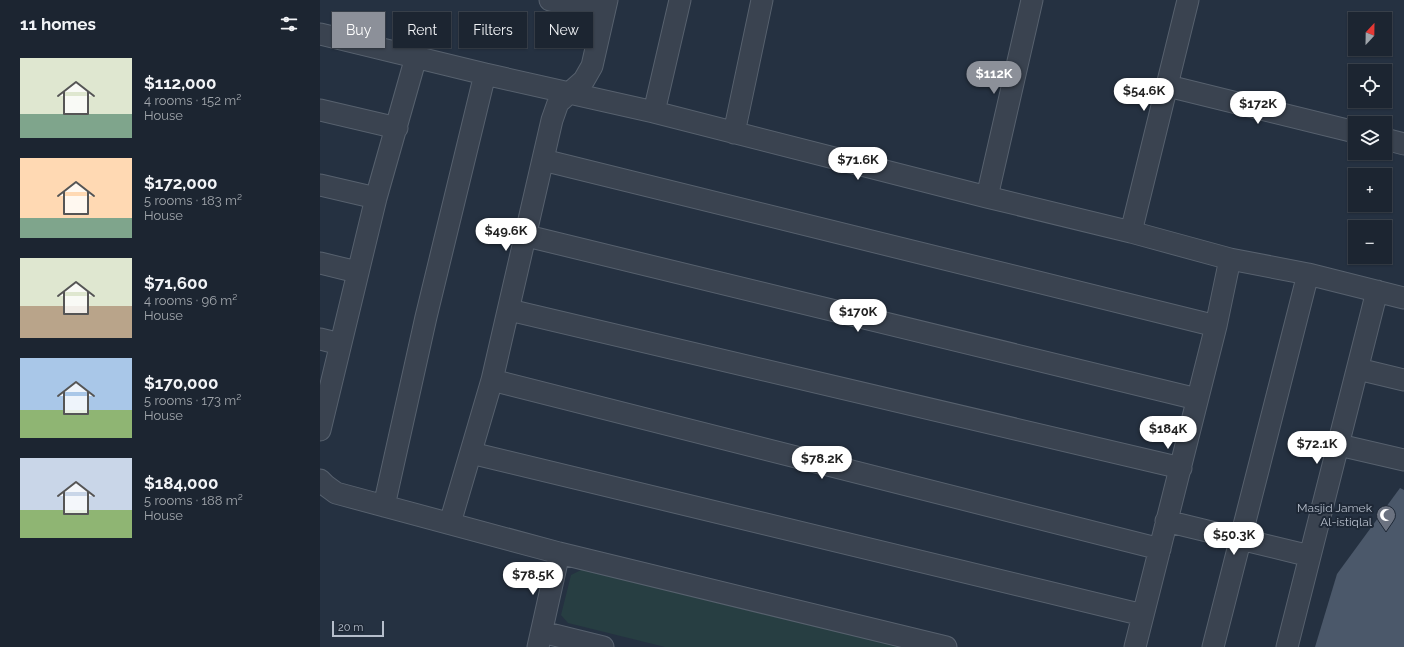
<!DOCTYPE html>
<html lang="en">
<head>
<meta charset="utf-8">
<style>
  :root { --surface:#1c2531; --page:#29313d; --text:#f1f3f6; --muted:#a0a5ab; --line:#3a424d; --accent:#8c9099 }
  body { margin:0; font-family:Raleway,sans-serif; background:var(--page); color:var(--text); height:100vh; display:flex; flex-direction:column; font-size:15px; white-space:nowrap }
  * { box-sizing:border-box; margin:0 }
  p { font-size:13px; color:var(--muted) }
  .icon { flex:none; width:22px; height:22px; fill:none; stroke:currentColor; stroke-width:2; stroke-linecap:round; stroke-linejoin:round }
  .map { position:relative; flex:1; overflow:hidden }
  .side { display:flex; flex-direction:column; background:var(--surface); width:320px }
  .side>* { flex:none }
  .guide { position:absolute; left:12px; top:12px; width:380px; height:36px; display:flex; gap:8px }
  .needle { width:26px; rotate:22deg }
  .buttons { position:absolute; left:1028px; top:12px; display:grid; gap:8px }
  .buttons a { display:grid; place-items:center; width:44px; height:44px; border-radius:0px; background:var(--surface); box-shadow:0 1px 3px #0004,0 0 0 1px var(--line); font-size:20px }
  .scale { position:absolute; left:12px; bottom:10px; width:52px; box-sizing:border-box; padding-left:4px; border:2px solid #b6becb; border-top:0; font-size:11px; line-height:14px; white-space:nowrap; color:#b6becb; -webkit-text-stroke:3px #1e2836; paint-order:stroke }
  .price { position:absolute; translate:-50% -34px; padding:0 9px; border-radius:14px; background:#fff; color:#222; font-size:13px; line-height:26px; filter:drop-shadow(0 1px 2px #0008) }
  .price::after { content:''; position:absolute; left:50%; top:24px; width:12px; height:9px; margin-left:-6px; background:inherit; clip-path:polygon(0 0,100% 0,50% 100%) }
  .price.active { background:var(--accent); color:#fff }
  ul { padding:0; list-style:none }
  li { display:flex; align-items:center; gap:12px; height:100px; padding:0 20px }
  li span { display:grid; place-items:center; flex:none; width:112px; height:80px; border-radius:0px; color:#555 }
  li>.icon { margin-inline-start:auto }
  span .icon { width:48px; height:48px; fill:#fffc; stroke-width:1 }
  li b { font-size:17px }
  h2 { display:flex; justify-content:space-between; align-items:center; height:48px; padding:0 20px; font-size:17px }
  .chip { padding:0 14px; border-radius:0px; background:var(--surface); box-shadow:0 1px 3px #0004,0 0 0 1px var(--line); font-size:14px; line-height:36px }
  .chip.active { background:var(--accent); color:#fff }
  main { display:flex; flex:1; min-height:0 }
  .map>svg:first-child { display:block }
  .green { fill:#273e42 }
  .building { fill:#4b586a }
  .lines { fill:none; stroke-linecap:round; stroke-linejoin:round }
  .minor-casing { stroke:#57616e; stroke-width:23 }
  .minor { stroke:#3a4350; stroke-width:21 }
  .labels { text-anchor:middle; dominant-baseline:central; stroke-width:4; stroke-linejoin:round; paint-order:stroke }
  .poi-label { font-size:12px; fill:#b6becb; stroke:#1e2836; text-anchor:end }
</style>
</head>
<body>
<main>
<section class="side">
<h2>11 homes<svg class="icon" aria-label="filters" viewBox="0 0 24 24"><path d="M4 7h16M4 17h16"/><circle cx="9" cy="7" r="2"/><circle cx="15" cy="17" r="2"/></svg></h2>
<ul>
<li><span style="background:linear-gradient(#dfe7d0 70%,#7fa58c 0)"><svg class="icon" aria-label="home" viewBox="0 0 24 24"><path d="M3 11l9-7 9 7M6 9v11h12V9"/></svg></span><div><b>$112,000</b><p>4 rooms · 152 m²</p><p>House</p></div></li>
<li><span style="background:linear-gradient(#ffd9b3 75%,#7fa58c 0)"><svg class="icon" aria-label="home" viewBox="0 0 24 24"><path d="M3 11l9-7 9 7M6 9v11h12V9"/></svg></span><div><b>$172,000</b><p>5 rooms · 183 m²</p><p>House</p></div></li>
<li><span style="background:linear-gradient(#dfe7d0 60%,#b9a48a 0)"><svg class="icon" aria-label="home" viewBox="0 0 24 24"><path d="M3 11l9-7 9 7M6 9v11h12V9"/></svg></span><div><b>$71,600</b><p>4 rooms · 96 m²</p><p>House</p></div></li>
<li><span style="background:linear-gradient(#a9c7e8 65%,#8fb573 0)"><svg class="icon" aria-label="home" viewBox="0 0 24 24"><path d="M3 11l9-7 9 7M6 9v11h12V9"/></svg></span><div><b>$170,000</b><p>5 rooms · 173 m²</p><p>House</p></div></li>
<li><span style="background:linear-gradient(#c9d6e8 65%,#8fb573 0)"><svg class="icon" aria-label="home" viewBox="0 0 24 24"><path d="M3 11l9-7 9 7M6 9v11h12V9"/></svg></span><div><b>$184,000</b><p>5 rooms · 188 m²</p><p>House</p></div></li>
</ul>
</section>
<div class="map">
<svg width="1084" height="647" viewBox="0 0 1084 647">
  <rect width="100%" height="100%" fill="#253141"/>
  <path class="green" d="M263 569 583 647H345L248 623 241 615 251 575Z"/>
  <path class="building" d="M1080 488 1084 490V647H995L1017 574Z"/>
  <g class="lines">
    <g class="minor-casing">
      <path id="minor" d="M230 0 284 12
        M0 34 165 74 334 112 667 197 811 232 910 259 988 274 1084 298
        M848 86 1035 132
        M0 110 77 128
        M334 112 360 0
        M414 133 442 0
        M1065 139 1084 144
        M223 160 896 326
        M0 185 56 198
        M667 197 712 0
        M811 232 868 0
        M207 236 877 399
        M0 263 37 272
        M189 310 861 468
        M0 339 20 344
        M1038 369 1084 380
        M172 380 840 549
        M0 430 56 198 96 57
        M1019 445 1084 460
        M151 453 823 615
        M0 480 5 485 16 493 239 553 626 647
        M64 506 106 317 165 74
        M846 521 990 556
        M130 523 172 380 232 120 238 103 264 80 272 66 287 0
        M222 632 283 647
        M218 647 239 553
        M815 647 896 326 910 259
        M893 647 988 274
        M967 647 1057 291"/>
    </g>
    <use href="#minor" class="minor"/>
  </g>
  <defs>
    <g id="mosque-pin" transform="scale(1)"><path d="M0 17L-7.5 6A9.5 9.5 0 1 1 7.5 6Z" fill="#6b7280" stroke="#1e2836"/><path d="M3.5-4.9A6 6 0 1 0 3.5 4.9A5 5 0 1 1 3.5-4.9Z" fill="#fff"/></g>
  </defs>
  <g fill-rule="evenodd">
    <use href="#mosque-pin" x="1066" y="515"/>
  </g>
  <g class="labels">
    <g class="poi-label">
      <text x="1052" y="508">Masjid Jamek<tspan x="1052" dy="14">Al-istiqlal</tspan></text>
    </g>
  </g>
</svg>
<div class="buttons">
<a><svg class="needle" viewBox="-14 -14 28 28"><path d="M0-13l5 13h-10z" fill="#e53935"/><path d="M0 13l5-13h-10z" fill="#a0a5ab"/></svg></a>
<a><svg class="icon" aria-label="locate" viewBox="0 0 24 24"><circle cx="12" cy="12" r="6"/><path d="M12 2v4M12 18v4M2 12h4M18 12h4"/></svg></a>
<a><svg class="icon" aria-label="layers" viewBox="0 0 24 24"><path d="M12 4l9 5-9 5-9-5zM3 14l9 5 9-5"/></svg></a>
<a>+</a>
<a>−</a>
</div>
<div class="scale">20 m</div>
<b class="price active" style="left:674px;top:95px">$112K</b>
<b class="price" style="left:824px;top:112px">$54.6K</b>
<b class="price" style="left:938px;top:125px">$172K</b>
<b class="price" style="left:538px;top:181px">$71.6K</b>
<b class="price" style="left:186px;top:252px">$49.6K</b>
<b class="price" style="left:538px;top:333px">$170K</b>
<b class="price" style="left:848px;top:450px">$184K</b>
<b class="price" style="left:997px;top:465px">$72.1K</b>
<b class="price" style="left:502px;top:480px">$78.2K</b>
<b class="price" style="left:914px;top:556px">$50.3K</b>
<b class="price" style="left:213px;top:596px">$78.5K</b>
<div class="guide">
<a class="chip active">Buy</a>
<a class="chip">Rent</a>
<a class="chip">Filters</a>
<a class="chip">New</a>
</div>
</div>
</main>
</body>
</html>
